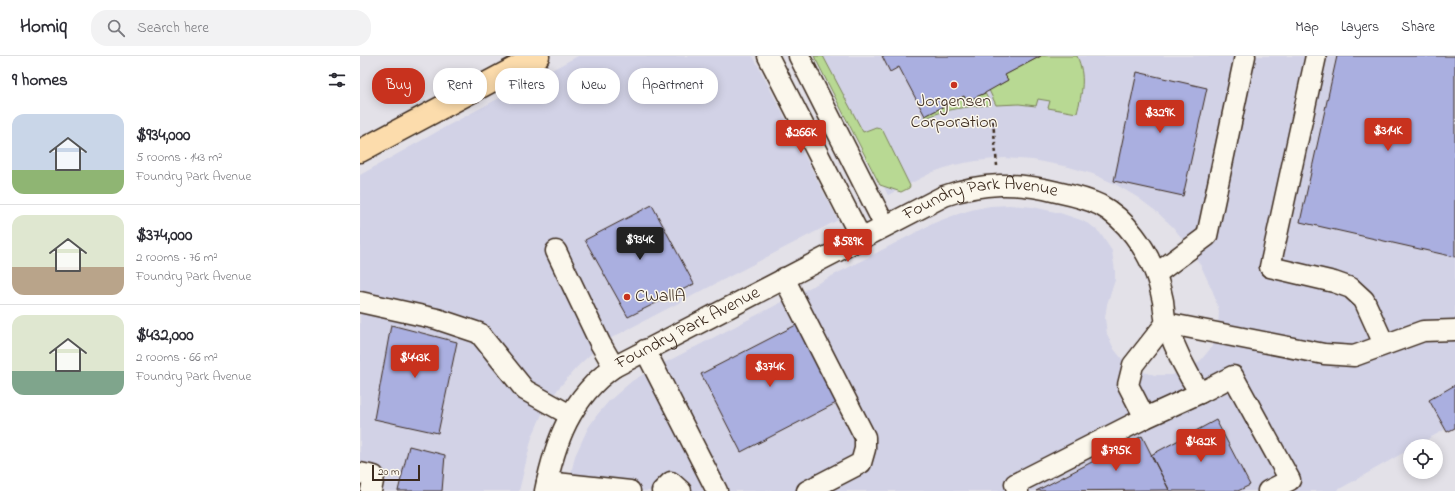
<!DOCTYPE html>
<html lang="en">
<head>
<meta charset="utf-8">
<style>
  :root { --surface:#fff; --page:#f2f2f3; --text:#2b2b33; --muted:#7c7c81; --line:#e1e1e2; --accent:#c8321e }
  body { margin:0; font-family:"Indie Flower",sans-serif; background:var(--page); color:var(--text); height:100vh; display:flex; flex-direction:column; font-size:15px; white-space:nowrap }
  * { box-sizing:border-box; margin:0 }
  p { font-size:13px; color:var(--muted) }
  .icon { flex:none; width:22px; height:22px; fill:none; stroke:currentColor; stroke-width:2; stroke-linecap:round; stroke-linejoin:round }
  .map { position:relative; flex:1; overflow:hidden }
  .details { display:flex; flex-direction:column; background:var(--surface); width:360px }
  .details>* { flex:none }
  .guide { position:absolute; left:12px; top:12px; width:380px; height:36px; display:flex; gap:8px }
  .buttons { position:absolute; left:1043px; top:383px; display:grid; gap:8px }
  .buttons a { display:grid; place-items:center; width:40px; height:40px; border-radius:50%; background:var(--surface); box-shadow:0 2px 10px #0003; font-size:20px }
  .scale { position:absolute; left:12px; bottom:10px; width:48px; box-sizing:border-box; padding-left:4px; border:2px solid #3b2a1e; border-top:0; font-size:11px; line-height:14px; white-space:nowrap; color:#3b2a1e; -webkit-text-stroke:3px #fbf7ec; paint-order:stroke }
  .price { position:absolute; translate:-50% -34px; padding:0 9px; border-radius:4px; background:var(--accent); color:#fff; font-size:13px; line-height:26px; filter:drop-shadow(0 1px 2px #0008) }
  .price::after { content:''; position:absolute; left:50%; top:24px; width:12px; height:9px; margin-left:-6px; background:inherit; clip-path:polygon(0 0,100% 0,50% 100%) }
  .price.active { background:#222; color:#fff }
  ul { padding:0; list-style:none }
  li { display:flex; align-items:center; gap:12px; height:100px; padding:0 12px }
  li+li { border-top:1px solid var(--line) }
  li span { display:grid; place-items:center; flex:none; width:112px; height:80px; border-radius:12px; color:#555 }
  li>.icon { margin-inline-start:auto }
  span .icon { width:48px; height:48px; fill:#fffc; stroke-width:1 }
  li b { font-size:17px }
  h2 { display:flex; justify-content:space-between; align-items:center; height:48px; padding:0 12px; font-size:17px }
  .chip { padding:0 14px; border-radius:16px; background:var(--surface); box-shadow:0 2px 10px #0003; font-size:14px; line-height:36px }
  .chip.active { background:var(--accent); color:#fff }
  header { display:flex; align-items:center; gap:24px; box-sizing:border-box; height:56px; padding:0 20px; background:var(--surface); border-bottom:1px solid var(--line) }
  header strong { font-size:19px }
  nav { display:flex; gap:22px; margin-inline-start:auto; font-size:14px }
  .search { width:280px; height:36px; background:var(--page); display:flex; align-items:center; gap:10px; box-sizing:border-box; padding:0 14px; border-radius:16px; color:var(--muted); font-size:15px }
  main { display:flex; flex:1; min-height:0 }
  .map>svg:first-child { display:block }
  .built { fill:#d2d2e6 }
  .green { fill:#b8d993; stroke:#7a8258 }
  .building { fill:#aaafe0; stroke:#3b2a1e }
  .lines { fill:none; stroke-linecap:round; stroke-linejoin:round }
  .minor-casing { stroke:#3b2a1e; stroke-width:23 }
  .major-casing { stroke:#3b2a1e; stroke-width:25 }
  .path { stroke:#3b2a1e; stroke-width:2.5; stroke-dasharray:4 3; stroke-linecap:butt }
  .minor { stroke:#fbf7ec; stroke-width:20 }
  .major { stroke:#fcdcac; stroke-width:22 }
  .poi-dot { fill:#c8321e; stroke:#fbf7ec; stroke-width:1.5 }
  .labels { text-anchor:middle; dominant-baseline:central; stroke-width:3; stroke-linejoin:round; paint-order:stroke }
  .poi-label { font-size:18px; fill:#3b2a1e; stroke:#fbf7ec }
  .street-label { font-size:18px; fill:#3b2a1e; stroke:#fbf7ec }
</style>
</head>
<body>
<header>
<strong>Homiq</strong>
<div class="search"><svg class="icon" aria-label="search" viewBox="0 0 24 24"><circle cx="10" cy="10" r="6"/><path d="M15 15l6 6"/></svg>Search here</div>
<nav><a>Map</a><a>Layers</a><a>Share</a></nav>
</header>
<main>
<section class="details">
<h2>9 homes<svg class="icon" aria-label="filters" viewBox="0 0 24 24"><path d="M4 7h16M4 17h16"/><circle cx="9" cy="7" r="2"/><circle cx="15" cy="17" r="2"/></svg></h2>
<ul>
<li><span style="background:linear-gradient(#c9d6e8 70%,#8fb573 0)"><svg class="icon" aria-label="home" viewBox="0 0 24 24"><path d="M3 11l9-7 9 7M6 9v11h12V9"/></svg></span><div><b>$934,000</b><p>5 rooms · 143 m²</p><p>Foundry Park Avenue</p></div></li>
<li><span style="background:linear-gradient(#dfe7d0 65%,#b9a48a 0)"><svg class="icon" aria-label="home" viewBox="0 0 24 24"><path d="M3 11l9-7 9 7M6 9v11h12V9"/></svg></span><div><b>$374,000</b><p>2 rooms · 76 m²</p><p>Foundry Park Avenue</p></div></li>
<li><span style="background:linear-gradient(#dfe7d0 70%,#7fa58c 0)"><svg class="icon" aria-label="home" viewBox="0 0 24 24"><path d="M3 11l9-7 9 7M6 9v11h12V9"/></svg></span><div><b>$432,000</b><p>2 rooms · 66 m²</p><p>Foundry Park Avenue</p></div></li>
</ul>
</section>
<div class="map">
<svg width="1095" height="435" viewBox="0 0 1095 435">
  <rect width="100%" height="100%" fill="#e3e1e8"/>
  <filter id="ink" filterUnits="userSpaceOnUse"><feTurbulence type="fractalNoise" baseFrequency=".025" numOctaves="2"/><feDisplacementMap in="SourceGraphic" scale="8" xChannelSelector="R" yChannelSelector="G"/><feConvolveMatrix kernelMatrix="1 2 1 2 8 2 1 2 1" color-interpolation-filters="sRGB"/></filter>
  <g filter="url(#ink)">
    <path class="built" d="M218 0H393L478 164 253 281 234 295 216 312 198 333 183 356 172 381 159 435H0V119L89 69Z
      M456 0H1095V368L1055 390H1050V393L976 435H207L215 400 228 372 237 359 249 345 272 325 287 316 574 167 592 160 611 154 630 150 650 149 673 151 700 157 721 164 732 170 740 177 752 195 755 215V224L747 248 745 262 747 278 754 293 762 303 772 311 783 316 795 319H812L827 314 834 310 841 304 851 292 858 274 859 255 853 236 841 210 829 191 813 171 797 156 777 141 755 128 733 118 709 111 673 104 644 102 616 105 594 109 573 116 528 139Z"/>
    <path class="green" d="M454 0H463L503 76 516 71 520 72 523 75 550 130 549 132 541 136 520 129Z
      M681 0H717C726 20 722 37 717 57L688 52 690 45 678 43 676 50 659 48 636 49 629 34 648 24 645 19Z
      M625 37 631 49C610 50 585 53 566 62L565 60 604 40 608 45Z"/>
    <path class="building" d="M522 0H681L645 19 648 24 625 37 607 45 604 40 565 60 539 11 530 16Z
      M977 0H1095V201L940 166Z
      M777 16 847 32 823 140 754 125Z
      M292 149 334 228 268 261 225 184Z
      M438 268 478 346 381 396 341 318Z
      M31 269 97 286 78 377 14 363Z
      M1095 329V372L1087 376 1069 344Z
      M856 364 890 429 878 435H810L791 399Z
      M782 380 809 434 676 435Z
      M49 390 85 399 82 435H38Z"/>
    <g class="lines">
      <g class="minor-casing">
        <g id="minor">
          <path d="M408 0 501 182"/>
          <path d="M439 0 525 170"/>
          <path d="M956 0 910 211 974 226 991 232 1004 244 1024 288"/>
          <path d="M196 195 240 287 254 311"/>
          <path d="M796 218 847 180 885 0"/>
          <path d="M424 222 505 381V393L501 407 447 435"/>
          <path d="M0 246 77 263 119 277 165 334 210 359"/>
          <path d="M806 267 964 298 994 300 1063 275 1095 274"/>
          <path d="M285 294 357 435"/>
          <path d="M785 362 768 329 773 309 806 267"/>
          <path d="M0 417 14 420 11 435"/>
          <path d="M187 426 270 435"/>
          <path id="s1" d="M185 435C195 386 211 341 254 311L584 140C623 126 657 126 697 136 711 139 726 142 740 149 766 163 786 192 796 219 799 227 801 236 803 245 804 253 804 262 807 269 815 293 826 316 840 337L873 320 930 424 908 435"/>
          <path d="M302 435 311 426 321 435"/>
          <path d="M658 435 655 428 785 362 840 337"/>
        </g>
      </g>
      <g class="major-casing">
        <path id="major" d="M0 95 178 0"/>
      </g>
      <path class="path" d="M633 65 637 110"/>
      <use href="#minor" class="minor"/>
      <use href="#major" class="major"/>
    </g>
  </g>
  <g class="poi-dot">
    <circle cx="594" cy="29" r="4"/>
    <circle cx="267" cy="241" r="4"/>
  </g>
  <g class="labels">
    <g class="poi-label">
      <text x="594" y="46">Jorgensen<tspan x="594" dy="21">Corporation</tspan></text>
      <text x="275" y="241" text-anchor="start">CWallA</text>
    </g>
    <g class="street-label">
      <text stroke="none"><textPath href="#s1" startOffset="553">Foundry Park Avenue</textPath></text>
      <text stroke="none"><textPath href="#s1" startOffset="229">Foundry Park Avenue</textPath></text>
    </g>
  </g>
</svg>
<div class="buttons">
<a><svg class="icon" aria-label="locate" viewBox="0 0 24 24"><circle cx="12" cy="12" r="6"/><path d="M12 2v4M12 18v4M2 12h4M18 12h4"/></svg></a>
</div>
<div class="scale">20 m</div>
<b class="price" style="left:800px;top:78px">$329K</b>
<b class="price" style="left:1028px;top:96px">$314K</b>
<b class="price" style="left:441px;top:98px">$266K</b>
<b class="price active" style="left:280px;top:205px">$934K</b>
<b class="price" style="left:488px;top:207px">$589K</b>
<b class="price" style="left:55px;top:323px">$443K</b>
<b class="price" style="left:410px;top:332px">$374K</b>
<b class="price" style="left:841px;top:407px">$432K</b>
<b class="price" style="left:756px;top:416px">$795K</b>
<div class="guide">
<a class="chip active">Buy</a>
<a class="chip">Rent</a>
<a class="chip">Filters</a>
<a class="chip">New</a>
<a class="chip">Apartment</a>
</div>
</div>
</main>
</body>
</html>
